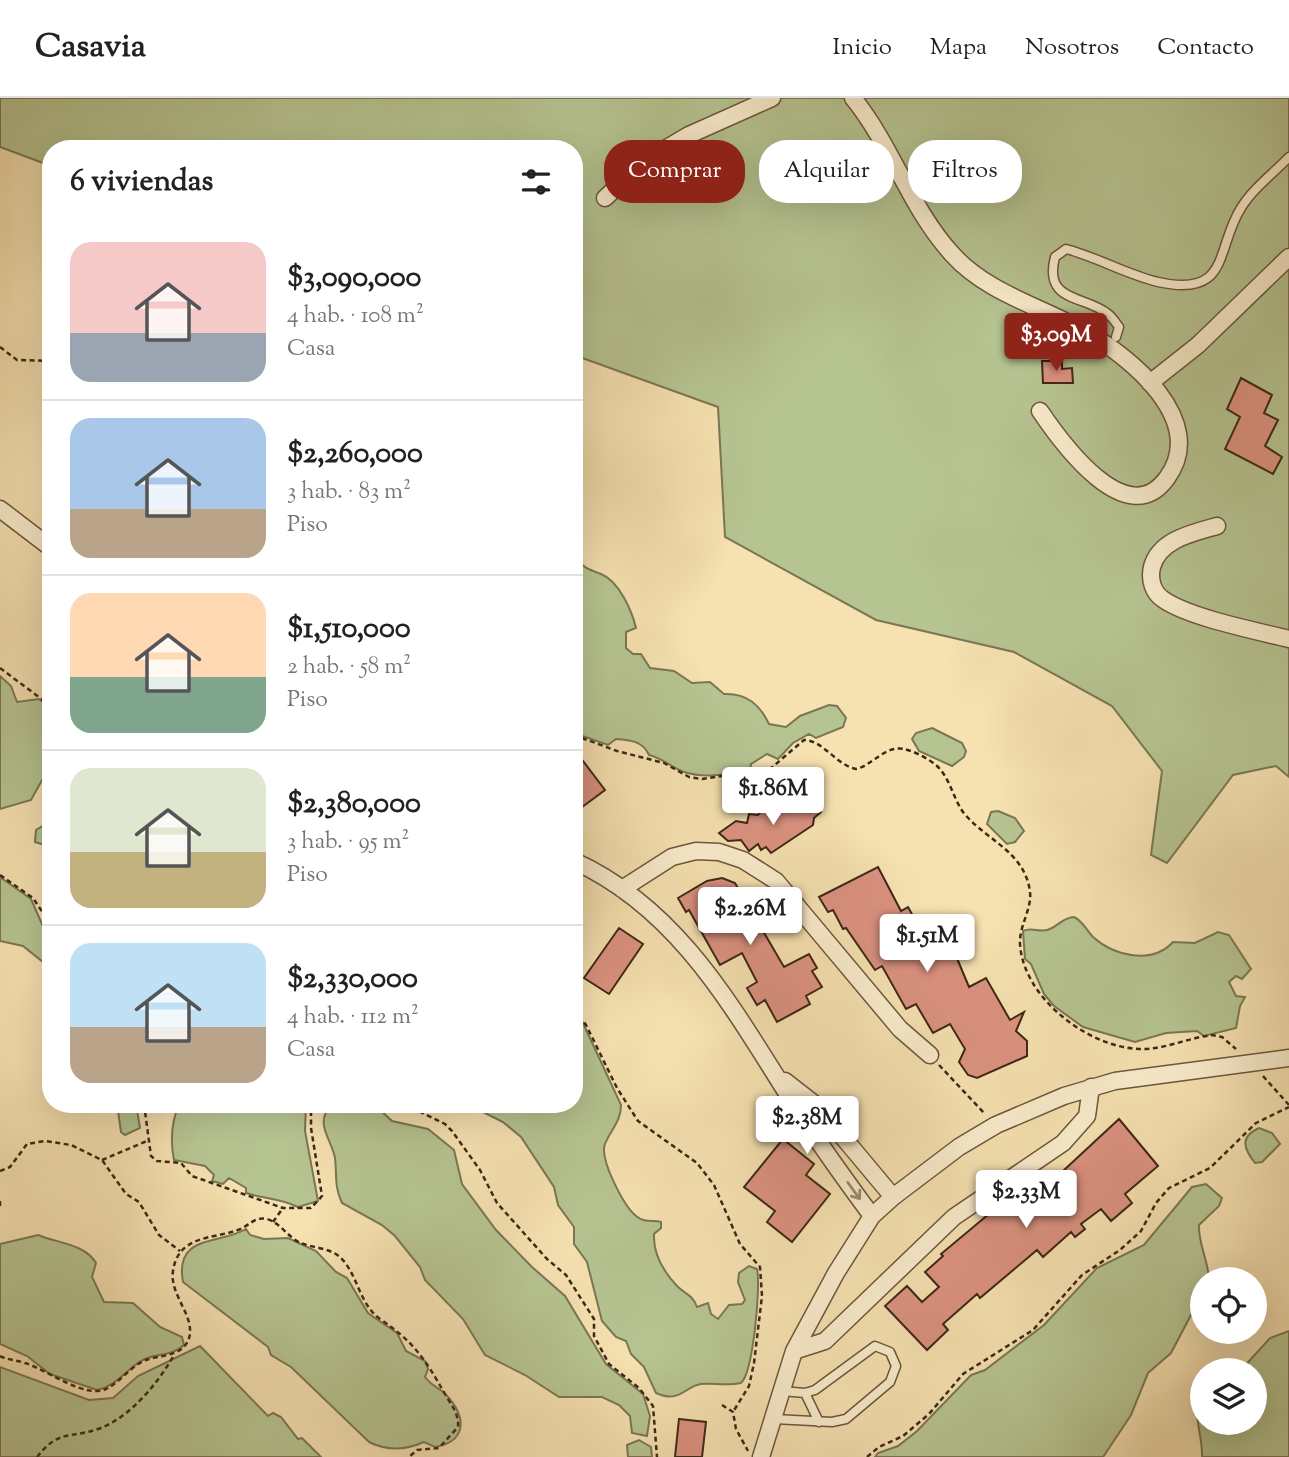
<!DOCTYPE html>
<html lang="es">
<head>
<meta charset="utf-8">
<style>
  :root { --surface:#fff; --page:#f2f2f2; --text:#222; --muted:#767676; --line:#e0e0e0; --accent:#8f2418 }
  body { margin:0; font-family:"Sorts Mill Goudy",serif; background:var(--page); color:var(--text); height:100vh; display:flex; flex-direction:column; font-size:26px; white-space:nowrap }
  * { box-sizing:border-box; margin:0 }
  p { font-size:23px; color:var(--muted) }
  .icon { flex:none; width:38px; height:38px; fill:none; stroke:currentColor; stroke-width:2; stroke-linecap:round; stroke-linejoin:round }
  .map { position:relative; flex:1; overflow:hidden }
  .sheet { position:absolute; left:42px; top:42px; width:541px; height:973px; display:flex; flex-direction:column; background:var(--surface); border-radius:28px; box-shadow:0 7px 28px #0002 }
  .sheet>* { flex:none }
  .banner { position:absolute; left:604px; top:42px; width:579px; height:63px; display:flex; gap:14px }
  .buttons { position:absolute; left:1190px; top:1169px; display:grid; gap:14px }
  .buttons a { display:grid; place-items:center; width:77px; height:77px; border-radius:50%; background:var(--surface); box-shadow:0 7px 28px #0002; font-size:35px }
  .price { position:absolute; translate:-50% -60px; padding:0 16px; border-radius:7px; background:#fff; color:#222; font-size:23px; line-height:46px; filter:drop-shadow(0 2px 4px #0008) }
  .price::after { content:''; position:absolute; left:50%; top:42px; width:21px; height:16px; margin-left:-10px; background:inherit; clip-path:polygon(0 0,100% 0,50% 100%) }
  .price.on { background:var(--accent); color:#fff }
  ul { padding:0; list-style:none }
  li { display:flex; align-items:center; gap:21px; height:175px; padding:0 28px }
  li+li { border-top:2px solid var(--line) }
  li span { display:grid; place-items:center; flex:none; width:196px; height:140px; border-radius:21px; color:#555 }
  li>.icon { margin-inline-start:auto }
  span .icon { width:84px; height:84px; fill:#fffc; stroke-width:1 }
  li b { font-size:30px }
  h2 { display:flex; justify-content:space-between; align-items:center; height:84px; padding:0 28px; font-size:30px }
  .chip { padding:0 24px; border-radius:28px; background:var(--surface); box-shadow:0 7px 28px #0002; font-size:24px; line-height:63px }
  .chip.on { background:var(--accent); color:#fff }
  header { display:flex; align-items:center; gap:42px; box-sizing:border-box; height:98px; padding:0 35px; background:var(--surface); border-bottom:2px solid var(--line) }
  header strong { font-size:33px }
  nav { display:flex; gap:38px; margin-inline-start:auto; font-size:24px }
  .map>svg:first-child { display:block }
  .green { fill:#b6c491; stroke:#7a7654; stroke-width:2 }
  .building { fill:#db9280; stroke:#3d2816; stroke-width:2 }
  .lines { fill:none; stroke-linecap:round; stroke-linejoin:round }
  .lane-casing { stroke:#6b563d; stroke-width:11 }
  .street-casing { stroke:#6b563d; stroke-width:19 }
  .path { stroke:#3d2816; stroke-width:2.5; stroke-dasharray:5 3.5; stroke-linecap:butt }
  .lane { stroke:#f9eccc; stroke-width:8 }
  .street { stroke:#f9eccc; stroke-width:16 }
  .oneway { stroke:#9b8a71 }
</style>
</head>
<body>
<header>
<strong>Casavia</strong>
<nav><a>Inicio</a><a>Mapa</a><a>Nosotros</a><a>Contacto</a></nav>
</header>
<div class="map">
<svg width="1289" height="1359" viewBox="0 0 1289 1359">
  <rect width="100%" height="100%" fill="#f6e1b1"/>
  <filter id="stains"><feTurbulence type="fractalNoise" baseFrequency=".00286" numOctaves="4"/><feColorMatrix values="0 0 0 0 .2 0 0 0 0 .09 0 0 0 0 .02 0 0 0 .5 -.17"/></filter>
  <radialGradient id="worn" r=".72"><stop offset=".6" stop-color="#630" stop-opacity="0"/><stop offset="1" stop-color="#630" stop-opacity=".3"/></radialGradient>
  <path class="green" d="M0 0H1289V679L1276 668 1233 677 1167 765 1151 757 1162 673 1112 608 1014 554 876 522 725 439 718 309 574 257V51H51V68L0 49Z
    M574 459C588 472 584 469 601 476 619 483 632 513 636 530L626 534V550L633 556H641L650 570 674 573 692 585 710 584 724 596C747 595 760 607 769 626L786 629 800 618 829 607 837 608 846 620 843 629 816 640 809 636 793 645 778 661 767 656 751 666 750 672C727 676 706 681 684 674 671 669 662 660 649 657 643 643 630 642 616 641L608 647 577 636 574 634Z
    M0 578 11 588 17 604 39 601 51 611V666L31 702 0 711Z
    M932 630 962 645 966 653 964 659 952 668 919 653 912 641 916 635Z
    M998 713 1015 720 1024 733 1015 744 1007 746 987 726 991 714Z
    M51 723V749L35 744 36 732Z
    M0 779 31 801 45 833 51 837V865L43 864 23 848 0 843Z
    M1074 819C1083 823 1086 832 1093 839 1114 858 1152 867 1173 844L1195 845 1218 834 1229 837 1251 871 1242 881 1236 878 1229 884 1236 898 1245 899 1240 908 1236 930 1204 938 1197 933 1166 935 1135 944 1083 929 1054 908 1044 896 1031 866 1025 861 1023 833C1031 829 1038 834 1047 832 1058 829 1063 819 1074 819Z
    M574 914 582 923 621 1007C621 1024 611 1031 605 1046 599 1061 624 1108 636 1118 644 1125 653 1122 661 1124V1130L654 1136C653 1156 663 1173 677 1188 685 1196 693 1197 697 1209L708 1205 711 1216 718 1221 729 1207 742 1206 745 1202 738 1184 739 1175 749 1168 757 1171C761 1188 753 1275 741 1285 728 1288 715 1285 701 1286 685 1288 680 1306 656 1295L644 1269 631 1256 626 1243 616 1239 602 1223 587 1164 574 1146V1129L558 1107 554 1089 521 1039 503 1024 483 1014 444 1006H574Z
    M117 1006H136L140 1030 125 1037 121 1034Z
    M179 1006H306L305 1033 318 1103 298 1109C277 1099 268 1102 246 1095V1090L229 1080 223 1086 212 1083 214 1077 205 1068 174 1062C170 1042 171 1025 179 1006Z
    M364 1006 379 1011 392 1023 428 1031 454 1052 462 1086 496 1132 532 1169 565 1198 606 1266 643 1296 650 1318 647 1338 632 1335 630 1318 619 1307 602 1299H559L525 1277 485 1257 463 1221 425 1182 420 1169 395 1138 382 1127 342 1105C334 1088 337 1077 335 1060 332 1042 313 1024 332 1007Z
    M1259 1030 1272 1035 1280 1046 1262 1064 1255 1065C1244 1051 1239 1039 1259 1030Z
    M1206 1086 1222 1100 1219 1108 1199 1127C1198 1145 1208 1162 1209 1181H1202V1196L1171 1255 1148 1275 1131 1317 1103 1359H875L878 1355 898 1348 917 1333 971 1277 985 1272 1044 1227 1097 1170 1144 1147 1192 1089Z
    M246 1131 250 1137 264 1141 288 1140 316 1153 336 1174 347 1180 368 1215 397 1235 406 1253 425 1263 428 1271 425 1279C430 1286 435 1288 442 1293 465 1313 471 1343 435 1349L424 1344C406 1352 387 1353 369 1344L291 1269 271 1257 268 1249 183 1184C174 1136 219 1147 246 1131Z
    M38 1137C57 1145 85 1146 96 1165L92 1179 104 1204 133 1205 160 1229 182 1239 184 1247C172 1259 154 1255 141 1263 125 1273 116 1288 97 1292L50 1276 27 1258 0 1246V1146Z
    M1289 1233V1359H1202C1203 1336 1190 1312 1202 1291V1325H1255V1272H1241L1270 1240Z
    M200 1248 268 1318 273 1315 281 1319 298 1341 302 1340 321 1359H0V1269L89 1302 113 1300 138 1278Z
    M639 1342 651 1349 652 1359H628L627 1347Z"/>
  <path class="building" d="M1042 263H1062V271L1072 270 1073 285H1043Z
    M1241 280 1272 297 1264 315 1278 322 1265 348 1282 359 1273 376 1225 351 1240 319 1227 311Z
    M574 651 605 692 574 715Z
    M794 704 800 710 805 704 820 705 821 714 814 720 813 727 771 755 766 749 761 752 758 746 749 753 741 742 728 743 719 735 736 723 747 725 749 716 758 717 762 712 781 713Z
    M878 769 901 813 908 809 932 852 940 848 954 853 969 889 986 880 1010 922 1024 914 1016 933 1027 943V958L977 980 968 977 959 964 965 951 950 926 933 935 916 906 906 911 882 868 875 872 846 830 843 831 833 812 828 814 819 799Z
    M722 780 735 785 784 869 809 856 817 870 812 873 822 889 806 898 810 906 777 924 765 902 757 907 747 890 757 884 742 855 720 867 689 812 686 814 678 800 707 783Z
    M619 830 643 846 609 896 584 880Z
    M1119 1021 1158 1068 1125 1096 1132 1105 1111 1123 1101 1111 1081 1126 1085 1131 1075 1139 1071 1134 1043 1159 1037 1152 980 1200 977 1196 943 1226 948 1232 927 1252 885 1208 907 1188 922 1204 939 1189 925 1174 943 1158 941 1156 996 1110 999 1113 1022 1093 1027 1099 1063 1073Z
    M783 1041 814 1066 806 1077 830 1096 792 1144 767 1124 775 1113 744 1089Z
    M679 1321 706 1324 702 1359H675Z"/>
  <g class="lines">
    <g class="lane-casing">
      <path id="lane" d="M1116 239 1119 229C1116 225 1112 219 1108 216 1085 197 1043 205 1055 159L1066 151C1097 159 1125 176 1158 184 1231 200 1215 151 1241 110 1253 90 1273 76 1289 59
        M805 1295 819 1324
        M774 1321 832 1324 846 1321 890 1284 896 1268 890 1254 875 1248 815 1292 805 1295 782 1293"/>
    </g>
    <g class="street-casing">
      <path id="street" d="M853 0C892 48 910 110 952 156 987 195 1040 208 1084 233 1130 258 1209 323 1167 380 1127 436 1061 344 1040 313
        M605 100 645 63 689 37 772 0
        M1150 285 1198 247 1289 159
        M0 411 51 450
        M1217 428C1192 435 1159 442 1152 469 1149 482 1153 495 1164 502 1191 520 1257 533 1289 541
        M574 763C686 814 740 924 804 1022 826 1055 849 1087 872 1118
        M622 791 672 759 696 753 719 754 743 762 776 783 900 931 930 957
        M785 983 817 1008 893 1099
        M794 1253 825 1243 954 1119 1063 1045 1087 1018 1091 989
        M761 1359 794 1253 836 1175 872 1118 893 1099 959 1049 996 1027 1064 998 1115 983 1289 960"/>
    </g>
    <path class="path" d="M0 249 17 262 51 263
      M0 570 51 608
      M574 637 617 653 664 665 689 679 702 681 770 671 804 642C823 642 836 667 856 671 873 667 885 647 904 651 914 653 929 661 937 668 950 680 953 700 963 714 985 742 1025 753 1030 794 1032 811 1019 828 1020 846 1023 899 1087 949 1139 951 1163 952 1188 940 1212 937L1222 939 1236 951
      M0 777 33 800 51 827
      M574 911 586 927 617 990 638 1023 697 1065 714 1087 740 1146 760 1169 762 1198 754 1265 749 1288 733 1314
      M939 967 985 1016
      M1263 978 1289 1007
      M144 1006 151 1058 157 1063 181 1065 192 1078 283 1110H311L322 1098 311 1030V1006
      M404 1006 445 1026 452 1033 480 1072 497 1105 547 1161 566 1177 594 1221V1238L609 1266 639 1290 653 1308 657 1359
      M102 1062 147 1043
      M0 1073 10 1069 27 1046 45 1043 71 1047 102 1062 126 1096 139 1104 159 1137 180 1153
      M0 1103V1110
      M273 1124 283 1110
      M0 1258C8 1262 16 1262 25 1265 46 1271 87 1303 108 1290 121 1283 132 1267 146 1262 160 1257 180 1259 188 1243 198 1220 169 1198 173 1173 178 1137 213 1141 238 1132 249 1128 255 1118 267 1121 281 1125 288 1140 301 1145 313 1150 331 1150 341 1160 358 1177 359 1206 380 1221 414 1244 425 1261 445 1296 451 1307 459 1315 458 1329L439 1350 417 1352 409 1359
      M722 1307 733 1314 736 1331 748 1353
      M37 1359C59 1331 69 1341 98 1331 130 1320 158 1285 174 1257
      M867 1359 879 1349 903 1338 929 1316 963 1276 1033 1232 1082 1177 1120 1152 1141 1133 1156 1105 1169 1090 1210 1070 1256 1025 1289 1009"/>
    <use href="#lane" class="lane"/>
    <use href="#street" class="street"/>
  </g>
  <defs><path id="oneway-shaft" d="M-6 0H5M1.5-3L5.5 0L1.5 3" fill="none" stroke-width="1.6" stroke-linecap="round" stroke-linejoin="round" transform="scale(1.75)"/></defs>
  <use class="oneway" href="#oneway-shaft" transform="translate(854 1093) rotate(54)"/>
  <rect width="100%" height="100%" filter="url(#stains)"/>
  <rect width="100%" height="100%" fill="url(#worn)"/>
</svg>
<div class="buttons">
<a><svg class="icon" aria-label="locate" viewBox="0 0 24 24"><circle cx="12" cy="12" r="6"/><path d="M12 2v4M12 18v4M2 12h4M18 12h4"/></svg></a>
<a><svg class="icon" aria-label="layers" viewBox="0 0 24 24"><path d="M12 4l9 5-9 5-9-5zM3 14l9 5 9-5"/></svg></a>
</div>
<b class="price on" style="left:1056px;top:275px">$3.09M</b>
<b class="price" style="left:773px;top:729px">$1.86M</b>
<b class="price" style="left:750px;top:849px">$2.26M</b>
<b class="price" style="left:927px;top:876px">$1.51M</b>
<b class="price" style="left:807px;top:1058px">$2.38M</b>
<b class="price" style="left:1026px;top:1132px">$2.33M</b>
<div class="banner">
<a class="chip on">Comprar</a>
<a class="chip">Alquilar</a>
<a class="chip">Filtros</a>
</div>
<section class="sheet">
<h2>6 viviendas<svg class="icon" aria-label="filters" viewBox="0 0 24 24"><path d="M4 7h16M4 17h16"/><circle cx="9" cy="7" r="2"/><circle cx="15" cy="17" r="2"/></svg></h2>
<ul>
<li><span style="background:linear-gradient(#f6c9c9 65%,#9aa5b1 0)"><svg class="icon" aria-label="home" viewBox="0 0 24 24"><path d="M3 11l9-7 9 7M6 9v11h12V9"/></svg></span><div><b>$3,090,000</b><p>4 hab. · 108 m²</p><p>Casa</p></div></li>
<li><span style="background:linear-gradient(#a9c7e8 65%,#b9a48a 0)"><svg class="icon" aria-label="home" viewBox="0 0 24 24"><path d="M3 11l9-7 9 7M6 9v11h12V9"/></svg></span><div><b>$2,260,000</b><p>3 hab. · 83 m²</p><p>Piso</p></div></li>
<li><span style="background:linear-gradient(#ffd9b3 60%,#7fa58c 0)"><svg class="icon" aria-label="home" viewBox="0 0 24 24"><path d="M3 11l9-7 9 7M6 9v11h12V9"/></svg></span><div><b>$1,510,000</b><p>2 hab. · 58 m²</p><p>Piso</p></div></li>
<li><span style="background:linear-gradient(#dfe7d0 60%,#c2b280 0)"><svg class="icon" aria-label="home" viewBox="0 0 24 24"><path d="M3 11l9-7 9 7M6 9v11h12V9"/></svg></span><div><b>$2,380,000</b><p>3 hab. · 95 m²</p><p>Piso</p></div></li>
<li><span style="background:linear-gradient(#bfe0f5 60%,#b9a48a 0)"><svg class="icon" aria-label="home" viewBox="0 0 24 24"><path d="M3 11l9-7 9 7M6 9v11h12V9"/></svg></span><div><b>$2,330,000</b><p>4 hab. · 112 m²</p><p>Casa</p></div></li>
</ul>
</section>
</div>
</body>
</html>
